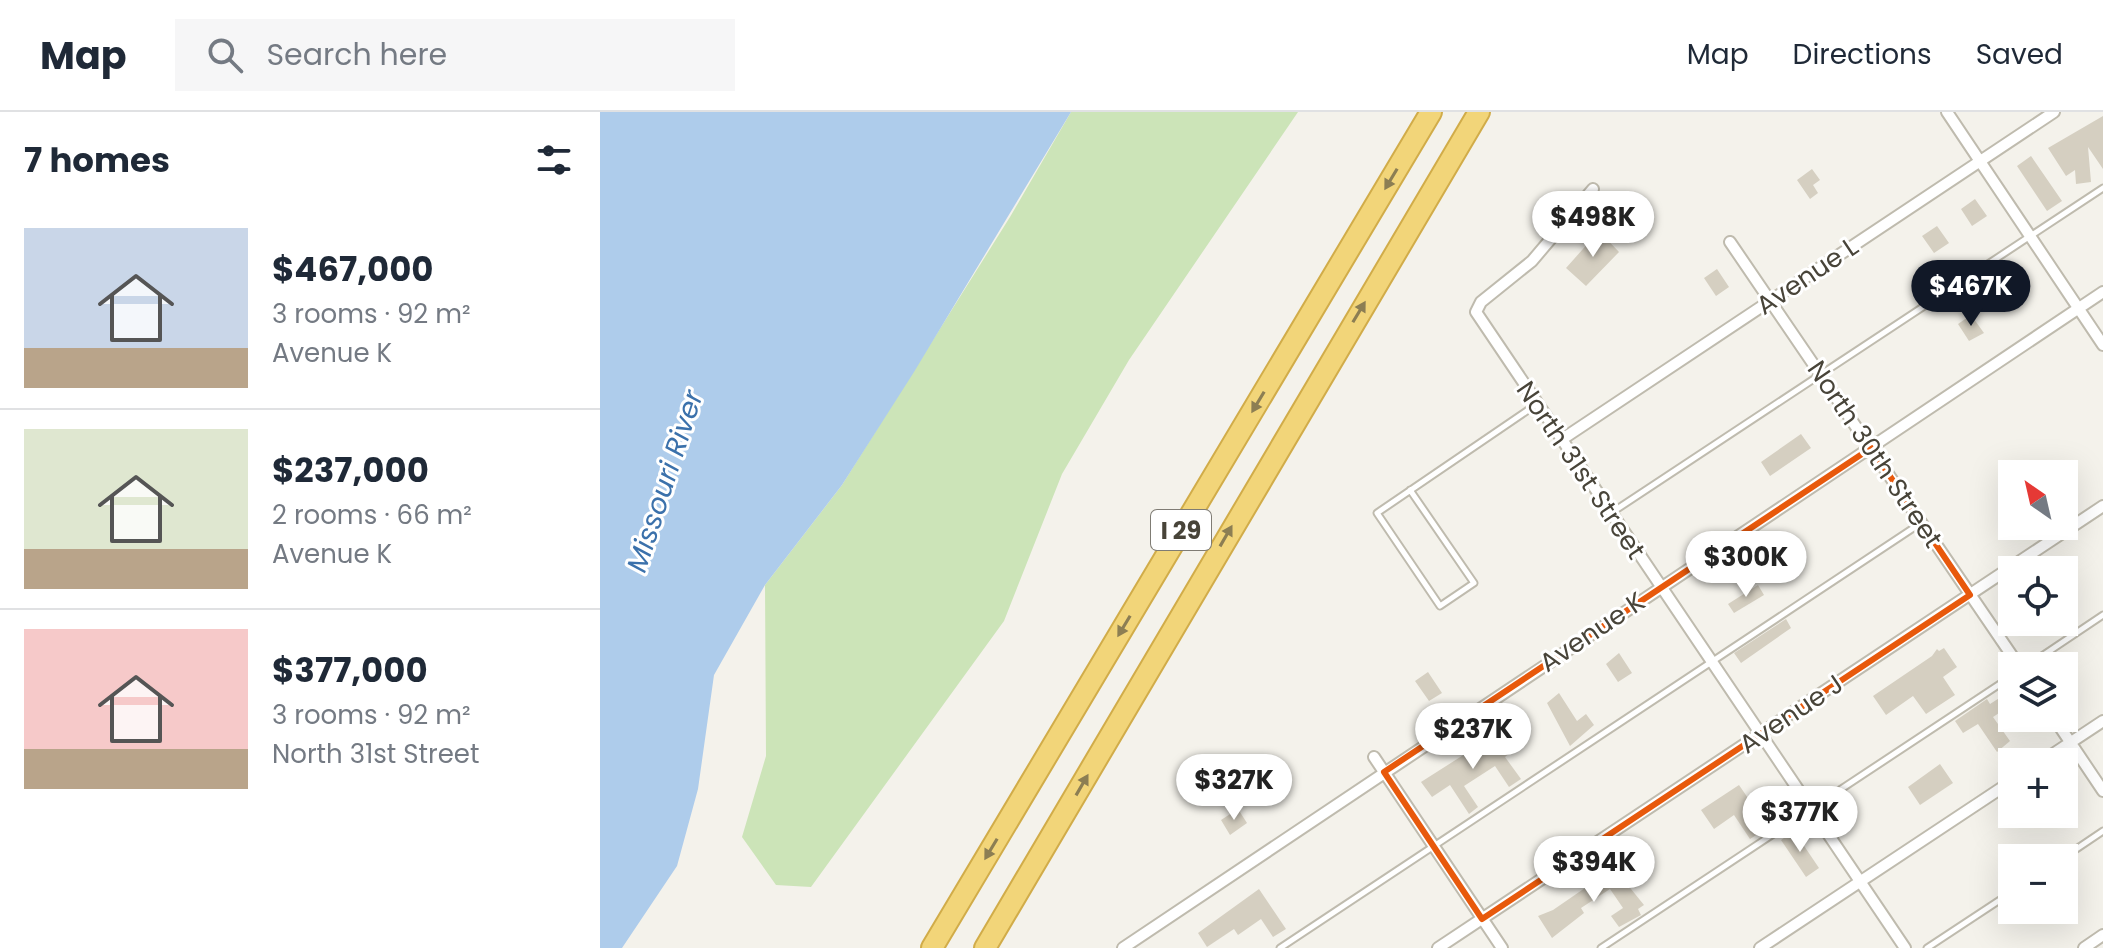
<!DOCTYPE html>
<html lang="en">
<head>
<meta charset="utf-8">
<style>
  :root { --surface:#fff; --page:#f6f6f7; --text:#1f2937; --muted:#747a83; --line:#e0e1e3; --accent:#111827 }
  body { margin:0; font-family:Poppins,sans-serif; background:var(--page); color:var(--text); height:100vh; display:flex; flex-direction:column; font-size:30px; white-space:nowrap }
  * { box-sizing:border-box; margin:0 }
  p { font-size:26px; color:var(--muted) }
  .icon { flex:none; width:44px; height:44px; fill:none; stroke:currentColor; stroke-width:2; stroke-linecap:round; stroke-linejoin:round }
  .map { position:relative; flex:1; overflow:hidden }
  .side { display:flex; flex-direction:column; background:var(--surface); width:600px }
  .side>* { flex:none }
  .needle { width:52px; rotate:326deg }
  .tools { position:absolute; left:1398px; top:348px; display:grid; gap:16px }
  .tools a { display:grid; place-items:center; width:80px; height:80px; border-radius:0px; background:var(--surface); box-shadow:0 8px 32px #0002; font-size:40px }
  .price { position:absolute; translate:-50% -68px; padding:0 18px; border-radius:28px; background:#fff; color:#222; font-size:26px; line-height:52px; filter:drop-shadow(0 2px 4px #0008) }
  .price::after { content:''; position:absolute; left:50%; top:48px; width:24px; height:18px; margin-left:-12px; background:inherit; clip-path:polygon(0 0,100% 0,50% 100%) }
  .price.current { background:var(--accent); color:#fff }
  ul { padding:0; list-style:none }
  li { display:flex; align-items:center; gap:24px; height:200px; padding:0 24px }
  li+li { border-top:2px solid var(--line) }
  li span { display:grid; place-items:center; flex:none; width:224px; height:160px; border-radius:0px; color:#555 }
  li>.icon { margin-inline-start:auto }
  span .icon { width:96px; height:96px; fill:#fffc; stroke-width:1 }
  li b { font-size:34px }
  h2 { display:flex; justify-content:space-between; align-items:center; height:96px; padding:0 24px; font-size:34px }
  header { display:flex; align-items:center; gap:48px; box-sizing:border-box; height:112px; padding:0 40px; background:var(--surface); border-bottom:2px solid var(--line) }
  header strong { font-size:38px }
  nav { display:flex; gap:44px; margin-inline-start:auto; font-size:28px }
  .search { width:560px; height:72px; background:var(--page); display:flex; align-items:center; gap:20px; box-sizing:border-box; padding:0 28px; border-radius:0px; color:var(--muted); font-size:30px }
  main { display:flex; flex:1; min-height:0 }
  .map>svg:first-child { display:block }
  .green { fill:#cce4b8 }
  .water { fill:#aecceb }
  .building { fill:#d5cfc1 }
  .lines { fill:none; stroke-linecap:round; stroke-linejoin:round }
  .lane-casing { stroke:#bfbbae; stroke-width:9 }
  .street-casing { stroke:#bfbbae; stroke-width:14 }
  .highway-casing { stroke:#d1ac49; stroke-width:24 }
  .lane { stroke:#fff; stroke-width:5 }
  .street { stroke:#fff; stroke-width:10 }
  .highway { stroke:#f2d579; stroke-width:20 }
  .oneway { fill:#8c7e53 }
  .marked { fill:none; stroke:#e8590c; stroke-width:6; stroke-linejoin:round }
  .labels { text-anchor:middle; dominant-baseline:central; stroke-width:6; stroke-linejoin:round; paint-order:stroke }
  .shield { fill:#fff; stroke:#7f7c74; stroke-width:2 }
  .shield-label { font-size:24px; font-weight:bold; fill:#484439 }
  .street-label { font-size:26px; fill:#484439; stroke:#fff }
  .water-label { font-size:28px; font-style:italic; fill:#3b71ab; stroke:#fff }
</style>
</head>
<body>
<header>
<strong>Map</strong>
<div class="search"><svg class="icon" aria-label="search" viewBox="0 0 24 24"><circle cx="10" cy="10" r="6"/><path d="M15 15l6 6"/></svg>Search here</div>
<nav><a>Map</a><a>Directions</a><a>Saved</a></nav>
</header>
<main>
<section class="side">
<h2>7 homes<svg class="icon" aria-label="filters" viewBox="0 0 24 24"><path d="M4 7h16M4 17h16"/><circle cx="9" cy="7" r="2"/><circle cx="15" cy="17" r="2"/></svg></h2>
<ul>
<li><span style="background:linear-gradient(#c9d6e8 75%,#b9a48a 0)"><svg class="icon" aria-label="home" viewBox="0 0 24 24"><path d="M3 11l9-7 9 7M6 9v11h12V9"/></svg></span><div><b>$467,000</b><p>3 rooms · 92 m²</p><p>Avenue K</p></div></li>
<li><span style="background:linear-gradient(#dfe7d0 75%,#b9a48a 0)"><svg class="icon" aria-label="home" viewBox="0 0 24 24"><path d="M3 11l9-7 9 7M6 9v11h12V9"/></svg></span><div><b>$237,000</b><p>2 rooms · 66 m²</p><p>Avenue K</p></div></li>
<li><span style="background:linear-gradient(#f6c9c9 75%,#b9a48a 0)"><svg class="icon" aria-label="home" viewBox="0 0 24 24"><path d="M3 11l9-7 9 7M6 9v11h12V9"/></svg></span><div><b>$377,000</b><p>3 rooms · 92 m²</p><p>North 31st Street</p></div></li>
</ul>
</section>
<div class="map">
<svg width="1503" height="836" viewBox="0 0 1503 836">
  <rect width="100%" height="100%" fill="#f4f2eb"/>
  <path class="green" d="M471 0H698L529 248 462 362 404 509 211 775 176 773 142 725 166 644 165 473 242 373 410 105Z"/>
  <path class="water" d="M0 0H471L314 260 242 373 165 473 114 563 98 677 77 754 22 836H0Z"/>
  <path class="building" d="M1503 4V57L1488 35 1491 70 1476 72 1475 58 1466 64 1448 36Z
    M1431 44 1462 89 1447 99 1417 54Z
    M1212 57 1220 68 1213 73 1218 81 1210 87 1197 68Z
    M1375 87 1387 104 1372 114 1361 97Z
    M1337 114 1349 131 1334 141 1322 124Z
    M999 119 1019 140 986 174 966 156Z
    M1117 157 1129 175 1116 184 1104 166Z
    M1371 203 1384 221 1369 229 1358 212Z
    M1201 322 1211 336 1170 364 1161 350Z
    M1158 473 1164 483 1134 501 1128 492Z
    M1186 507 1191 516 1141 551 1134 541Z
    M1344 536 1357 555 1343 565 1355 583 1326 602 1313 584 1286 603 1273 584 1332 544 1337 537 1339 539Z
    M1019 541 1032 561 1018 570 1006 552Z
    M828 560 842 581 829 589 815 569Z
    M959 581 977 609 986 602 994 613 970 634 947 591Z
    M1404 583 1411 593 1393 605 1410 629 1397 640 1378 612 1363 621 1355 609 1387 587 1390 592Z
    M898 621 911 640 905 645 921 667 909 675 895 654 864 674 878 695 869 702 850 673 832 685 821 670Z
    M1340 652 1353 671 1320 693 1308 675Z
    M1139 673 1152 692 1146 696 1161 720 1150 727 1134 703 1114 717 1101 698Z
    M638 697 647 711 630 723 621 708Z
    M1194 719 1219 756 1206 765 1181 728Z
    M1014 756 1044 793 1038 797 1041 803 1019 815 1011 804 1023 796 1010 777 981 796 984 801 952 826 938 804 953 798Z
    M659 777 686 817 673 825 661 807 638 823 634 817 607 835 598 821Z"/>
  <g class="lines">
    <g class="lane-casing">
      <path id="lane" d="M810 378 874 471 840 494 777 401 937 292
        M1011 401 1503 76
        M1427 554 1503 503
        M1463 746 1503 719
        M680 836 1321 411
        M1001 836 1412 564
        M1327 836 1412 780"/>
    </g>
    <g class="street-casing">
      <path id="street" d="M1347 0 1503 233
        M993 77 932 149 881 190 876 200 1305 836
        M1130 130 1419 554
        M961 328 1454 0
        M1454 606 1503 679
        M774 645 902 836
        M1441 650 1503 609
        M523 836 1503 180
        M838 836 1503 394
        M1160 836 1412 669
        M1484 836 1503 823"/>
    </g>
    <g class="highway-casing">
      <path id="highway" d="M332 836 831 0
        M385 836 879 0"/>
    </g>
    <use href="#lane" class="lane"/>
    <use href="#street" class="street"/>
    <use href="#highway" class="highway"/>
  </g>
  <defs><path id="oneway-solid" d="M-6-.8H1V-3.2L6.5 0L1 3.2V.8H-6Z" transform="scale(2)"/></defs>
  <g class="oneway">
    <use href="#oneway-solid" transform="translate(791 67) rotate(121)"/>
    <use href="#oneway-solid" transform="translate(759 200) rotate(-59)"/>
    <use href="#oneway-solid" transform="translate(658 290) rotate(121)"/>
    <use href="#oneway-solid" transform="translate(626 424) rotate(-60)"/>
    <use href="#oneway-solid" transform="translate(524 514) rotate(121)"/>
    <use href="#oneway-solid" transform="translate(482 673) rotate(-60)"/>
    <use href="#oneway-solid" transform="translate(391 737) rotate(121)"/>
  </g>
  <path class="marked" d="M1271 336 1370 483 882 807 784 660Z"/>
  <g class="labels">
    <rect class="shield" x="551" y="398" width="60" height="40" rx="6"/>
    <g class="shield-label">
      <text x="581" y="418">I 29</text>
    </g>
    <g class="street-label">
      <text transform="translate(1207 164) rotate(-34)">Avenue L</text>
      <text transform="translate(1275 342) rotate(56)">North 30th Street</text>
      <text transform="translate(981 358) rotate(56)">North 31st Street</text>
      <text transform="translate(992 520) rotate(-34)">Avenue K</text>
      <text transform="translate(1191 602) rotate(-34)">Avenue J</text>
    </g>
    <g class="water-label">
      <text transform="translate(65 369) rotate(-72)">Missouri River</text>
    </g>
  </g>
</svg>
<div class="tools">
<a><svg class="needle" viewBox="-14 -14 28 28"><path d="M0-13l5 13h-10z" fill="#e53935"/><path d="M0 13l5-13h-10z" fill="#747a83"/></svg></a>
<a><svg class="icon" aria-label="locate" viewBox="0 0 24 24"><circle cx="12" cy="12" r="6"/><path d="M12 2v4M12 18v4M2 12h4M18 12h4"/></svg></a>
<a><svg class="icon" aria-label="layers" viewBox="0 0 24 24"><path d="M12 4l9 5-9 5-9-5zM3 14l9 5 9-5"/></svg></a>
<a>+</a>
<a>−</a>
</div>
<b class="price" style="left:993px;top:147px">$498K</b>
<b class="price current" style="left:1371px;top:216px">$467K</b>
<b class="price" style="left:1146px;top:487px">$300K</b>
<b class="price" style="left:873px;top:659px">$237K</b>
<b class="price" style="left:634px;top:710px">$327K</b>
<b class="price" style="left:1200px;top:742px">$377K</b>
<b class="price" style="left:994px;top:792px">$394K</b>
</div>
</main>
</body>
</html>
